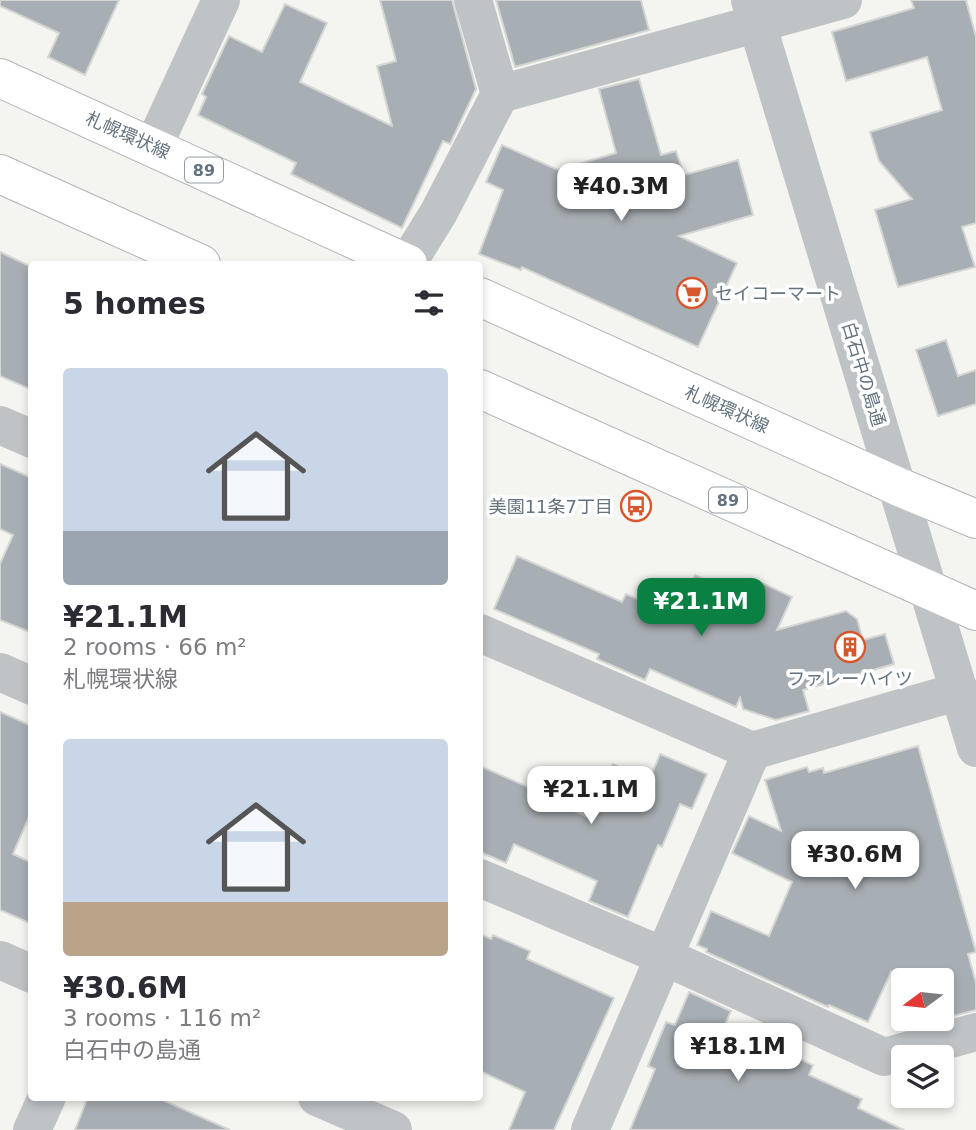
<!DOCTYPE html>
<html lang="en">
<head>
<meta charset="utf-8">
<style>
  :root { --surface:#fff; --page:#f2f2f3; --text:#2b2b33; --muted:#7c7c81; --accent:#0b8043 }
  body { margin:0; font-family:"DejaVu Sans","Noto Sans JP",sans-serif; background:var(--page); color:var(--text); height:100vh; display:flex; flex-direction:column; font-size:26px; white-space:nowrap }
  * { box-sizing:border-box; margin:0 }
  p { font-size:23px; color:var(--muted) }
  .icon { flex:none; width:38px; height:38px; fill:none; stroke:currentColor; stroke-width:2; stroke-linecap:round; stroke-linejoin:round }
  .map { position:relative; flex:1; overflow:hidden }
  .drawer { position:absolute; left:28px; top:261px; width:455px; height:840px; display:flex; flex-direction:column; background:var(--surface); border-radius:7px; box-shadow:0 4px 10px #0003 }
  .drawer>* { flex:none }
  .needle { width:46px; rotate:255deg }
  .buttons { position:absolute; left:891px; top:968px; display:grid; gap:14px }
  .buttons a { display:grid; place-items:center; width:63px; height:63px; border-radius:7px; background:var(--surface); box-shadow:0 4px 10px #0003; font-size:35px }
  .price { position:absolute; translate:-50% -60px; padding:0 16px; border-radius:14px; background:#fff; color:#222; font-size:23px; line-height:46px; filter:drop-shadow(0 2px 4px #0008) }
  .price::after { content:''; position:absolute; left:50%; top:42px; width:21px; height:16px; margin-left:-10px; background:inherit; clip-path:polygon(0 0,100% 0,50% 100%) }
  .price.active { background:var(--accent); color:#fff }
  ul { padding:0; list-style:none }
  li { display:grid; align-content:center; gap:14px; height:371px; padding:0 35px }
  li span { display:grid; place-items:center; height:217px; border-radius:7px; color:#555 }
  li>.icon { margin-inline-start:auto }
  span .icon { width:126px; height:126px; fill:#fffc; stroke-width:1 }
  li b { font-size:30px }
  h2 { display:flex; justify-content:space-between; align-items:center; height:84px; padding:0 35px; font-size:30px }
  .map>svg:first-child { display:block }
  .building { fill:#a8afb4; stroke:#d5d5d3; stroke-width:2 }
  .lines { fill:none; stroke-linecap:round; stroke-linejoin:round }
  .primary-casing { stroke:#b2b6b9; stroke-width:40 }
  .minor { stroke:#bfc3c6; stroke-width:38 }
  .tertiary { stroke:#bfc3c6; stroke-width:38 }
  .primary { stroke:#fff; stroke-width:38 }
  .labels { text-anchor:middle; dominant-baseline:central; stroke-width:7; stroke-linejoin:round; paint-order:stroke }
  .shield { fill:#fff; stroke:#929da5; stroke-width:2 }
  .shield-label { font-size:16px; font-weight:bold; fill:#64737f }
  .street-label { font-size:18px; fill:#64737f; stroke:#fff }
  .poi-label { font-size:18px; fill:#64737f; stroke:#fff; text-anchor:start }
</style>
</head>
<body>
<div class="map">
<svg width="976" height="1130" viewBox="0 0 976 1130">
  <rect width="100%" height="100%" fill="#f4f4f0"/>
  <path class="building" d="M0 0H119L85 75 48 57 59 33 0 6Z
    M380 0H452L476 89 450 144 443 141 402 228 291 174 296 163 198 115 206 97 202 94 229 36 262 52 285 4 327 23 300 82 392 126 377 66 396 61Z
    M496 0H641L649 30 515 67Z
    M911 0H966L976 37V223L962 227 975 267 898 287 875 210 912 199 879 161 870 132 942 110 927 57 846 81 832 32 914 8Z
    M639 79 661 155 676 151 684 175 738 160 753 215 679 236 737 263 698 347 522 267 521 270 479 254 503 190 486 182 502 145 558 170 616 153 599 89Z
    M0 252 32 267V390L0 376Z
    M946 340 958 376 976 370V404L938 416 916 350Z
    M0 464 32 478V633L0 620V564L13 535 0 529Z
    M517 556 622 602 626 594 676 616 695 575 753 601 762 583 792 597 777 630 846 611 857 619 863 640 885 634 894 664 803 690 809 711 776 720 743 709 740 698 736 707 650 669 645 680 597 659 599 654 494 609Z
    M0 712 32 726V810L13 854 32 863V924L0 910Z
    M918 746 976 952 968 954 976 983V1010L907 1028 904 1018H942V980H903V1014L891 972 868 1022 829 1005 828 1007 706 952 707 949 697 945 711 911 769 936 792 882 732 853 749 816 781 831 765 780 807 767 809 772 823 768 824 773Z
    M660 754 707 774 692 809 680 804 662 847 658 845 628 917 589 901 597 881 514 844 506 863 480 852V766L537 791 535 794 588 817 613 764 649 781Z
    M480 934 491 939 493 935 530 951 527 959 614 998 554 1130H509L525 1092 480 1071Z
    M689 992 731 1011 723 1029 779 1054 781 1051 813 1065 809 1075 862 1099 858 1108 904 1130H630L655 1069 648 1066 666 1022 675 1025Z
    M88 1097H156L230 1130H75Z"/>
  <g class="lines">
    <g class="primary-casing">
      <path id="primary" d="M0 78 408 264
        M0 174 201 264
        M480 297 899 487 976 519
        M480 389 976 611"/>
    </g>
    <path class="minor" d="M473 0 500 94
      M153 147 221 0
      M407 264 439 212 500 94 843 0
      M0 425 32 439
      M480 633 752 751 960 691
      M0 672 32 686
      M480 878 663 956 884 1057 976 1032
      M32 1130 47 1097
      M590 1130 752 751"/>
    <path class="tertiary" d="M750 0 976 748
      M0 960 32 974
      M317 1097 393 1130"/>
    <use href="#primary" class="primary"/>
  </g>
  <defs>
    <g id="supermarket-ring" transform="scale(1.575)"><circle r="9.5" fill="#fff" stroke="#d8562b" stroke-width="1.5"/><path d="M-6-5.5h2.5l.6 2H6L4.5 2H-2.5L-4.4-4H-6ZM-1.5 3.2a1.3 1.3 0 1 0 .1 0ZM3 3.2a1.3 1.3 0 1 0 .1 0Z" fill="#d8562b"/></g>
    <g id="bus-ring" transform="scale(1.575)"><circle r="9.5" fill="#fff" stroke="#d8562b" stroke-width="1.5"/><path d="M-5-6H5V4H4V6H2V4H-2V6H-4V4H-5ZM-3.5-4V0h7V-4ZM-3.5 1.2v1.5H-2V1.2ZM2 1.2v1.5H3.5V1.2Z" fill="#d8562b"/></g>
    <g id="building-ring" transform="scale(1.575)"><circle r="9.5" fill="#fff" stroke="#d8562b" stroke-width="1.5"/><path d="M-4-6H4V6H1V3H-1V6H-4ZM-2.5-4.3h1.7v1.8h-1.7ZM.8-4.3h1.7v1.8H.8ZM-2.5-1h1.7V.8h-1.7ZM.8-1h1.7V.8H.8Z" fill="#d8562b"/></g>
  </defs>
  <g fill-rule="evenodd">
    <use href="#supermarket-ring" x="692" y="293"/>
    <use href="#bus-ring" x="636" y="506"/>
    <use href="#building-ring" x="850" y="647"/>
  </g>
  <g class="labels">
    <g class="shield">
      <rect x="185" y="157.5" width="38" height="25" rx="5"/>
      <rect x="709" y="487.5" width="38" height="25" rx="5"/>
    </g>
    <g class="shield-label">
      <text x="204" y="170">89</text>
      <text x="728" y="500">89</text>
    </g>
    <g class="street-label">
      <text transform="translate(128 135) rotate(24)">札幌環状線</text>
      <text transform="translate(864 374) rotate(73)">白石中の島通</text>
      <text transform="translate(727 409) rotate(24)">札幌環状線</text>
    </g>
    <g class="poi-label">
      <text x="715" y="293">セイコーマート</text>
      <text x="613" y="506" text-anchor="end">美園11条7丁目</text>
      <text x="850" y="678" text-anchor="middle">ファレーハイツ</text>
    </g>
  </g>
</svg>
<div class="buttons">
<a><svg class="needle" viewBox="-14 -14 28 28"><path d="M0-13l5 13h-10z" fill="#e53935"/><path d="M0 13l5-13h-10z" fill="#7c7c81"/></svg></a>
<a><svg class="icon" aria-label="layers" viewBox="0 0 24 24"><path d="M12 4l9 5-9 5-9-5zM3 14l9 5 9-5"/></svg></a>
</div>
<b class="price" style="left:621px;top:223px">¥40.3M</b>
<b class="price active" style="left:701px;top:638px">¥21.1M</b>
<b class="price" style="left:591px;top:826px">¥21.1M</b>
<b class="price" style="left:855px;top:891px">¥30.6M</b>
<b class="price" style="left:738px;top:1083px">¥18.1M</b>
<section class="drawer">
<h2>5 homes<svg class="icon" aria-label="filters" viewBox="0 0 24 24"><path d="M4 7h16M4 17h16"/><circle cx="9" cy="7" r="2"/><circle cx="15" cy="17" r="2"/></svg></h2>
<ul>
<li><span style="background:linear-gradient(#c9d6e8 75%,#9aa5b1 0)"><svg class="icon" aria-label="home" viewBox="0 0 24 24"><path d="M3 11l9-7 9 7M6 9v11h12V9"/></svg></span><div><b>¥21.1M</b><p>2 rooms · 66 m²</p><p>札幌環状線</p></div></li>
<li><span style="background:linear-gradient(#c9d6e8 75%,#b9a48a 0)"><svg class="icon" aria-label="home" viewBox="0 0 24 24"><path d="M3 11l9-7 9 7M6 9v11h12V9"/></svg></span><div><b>¥30.6M</b><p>3 rooms · 116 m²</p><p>白石中の島通</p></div></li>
</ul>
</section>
</div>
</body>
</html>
